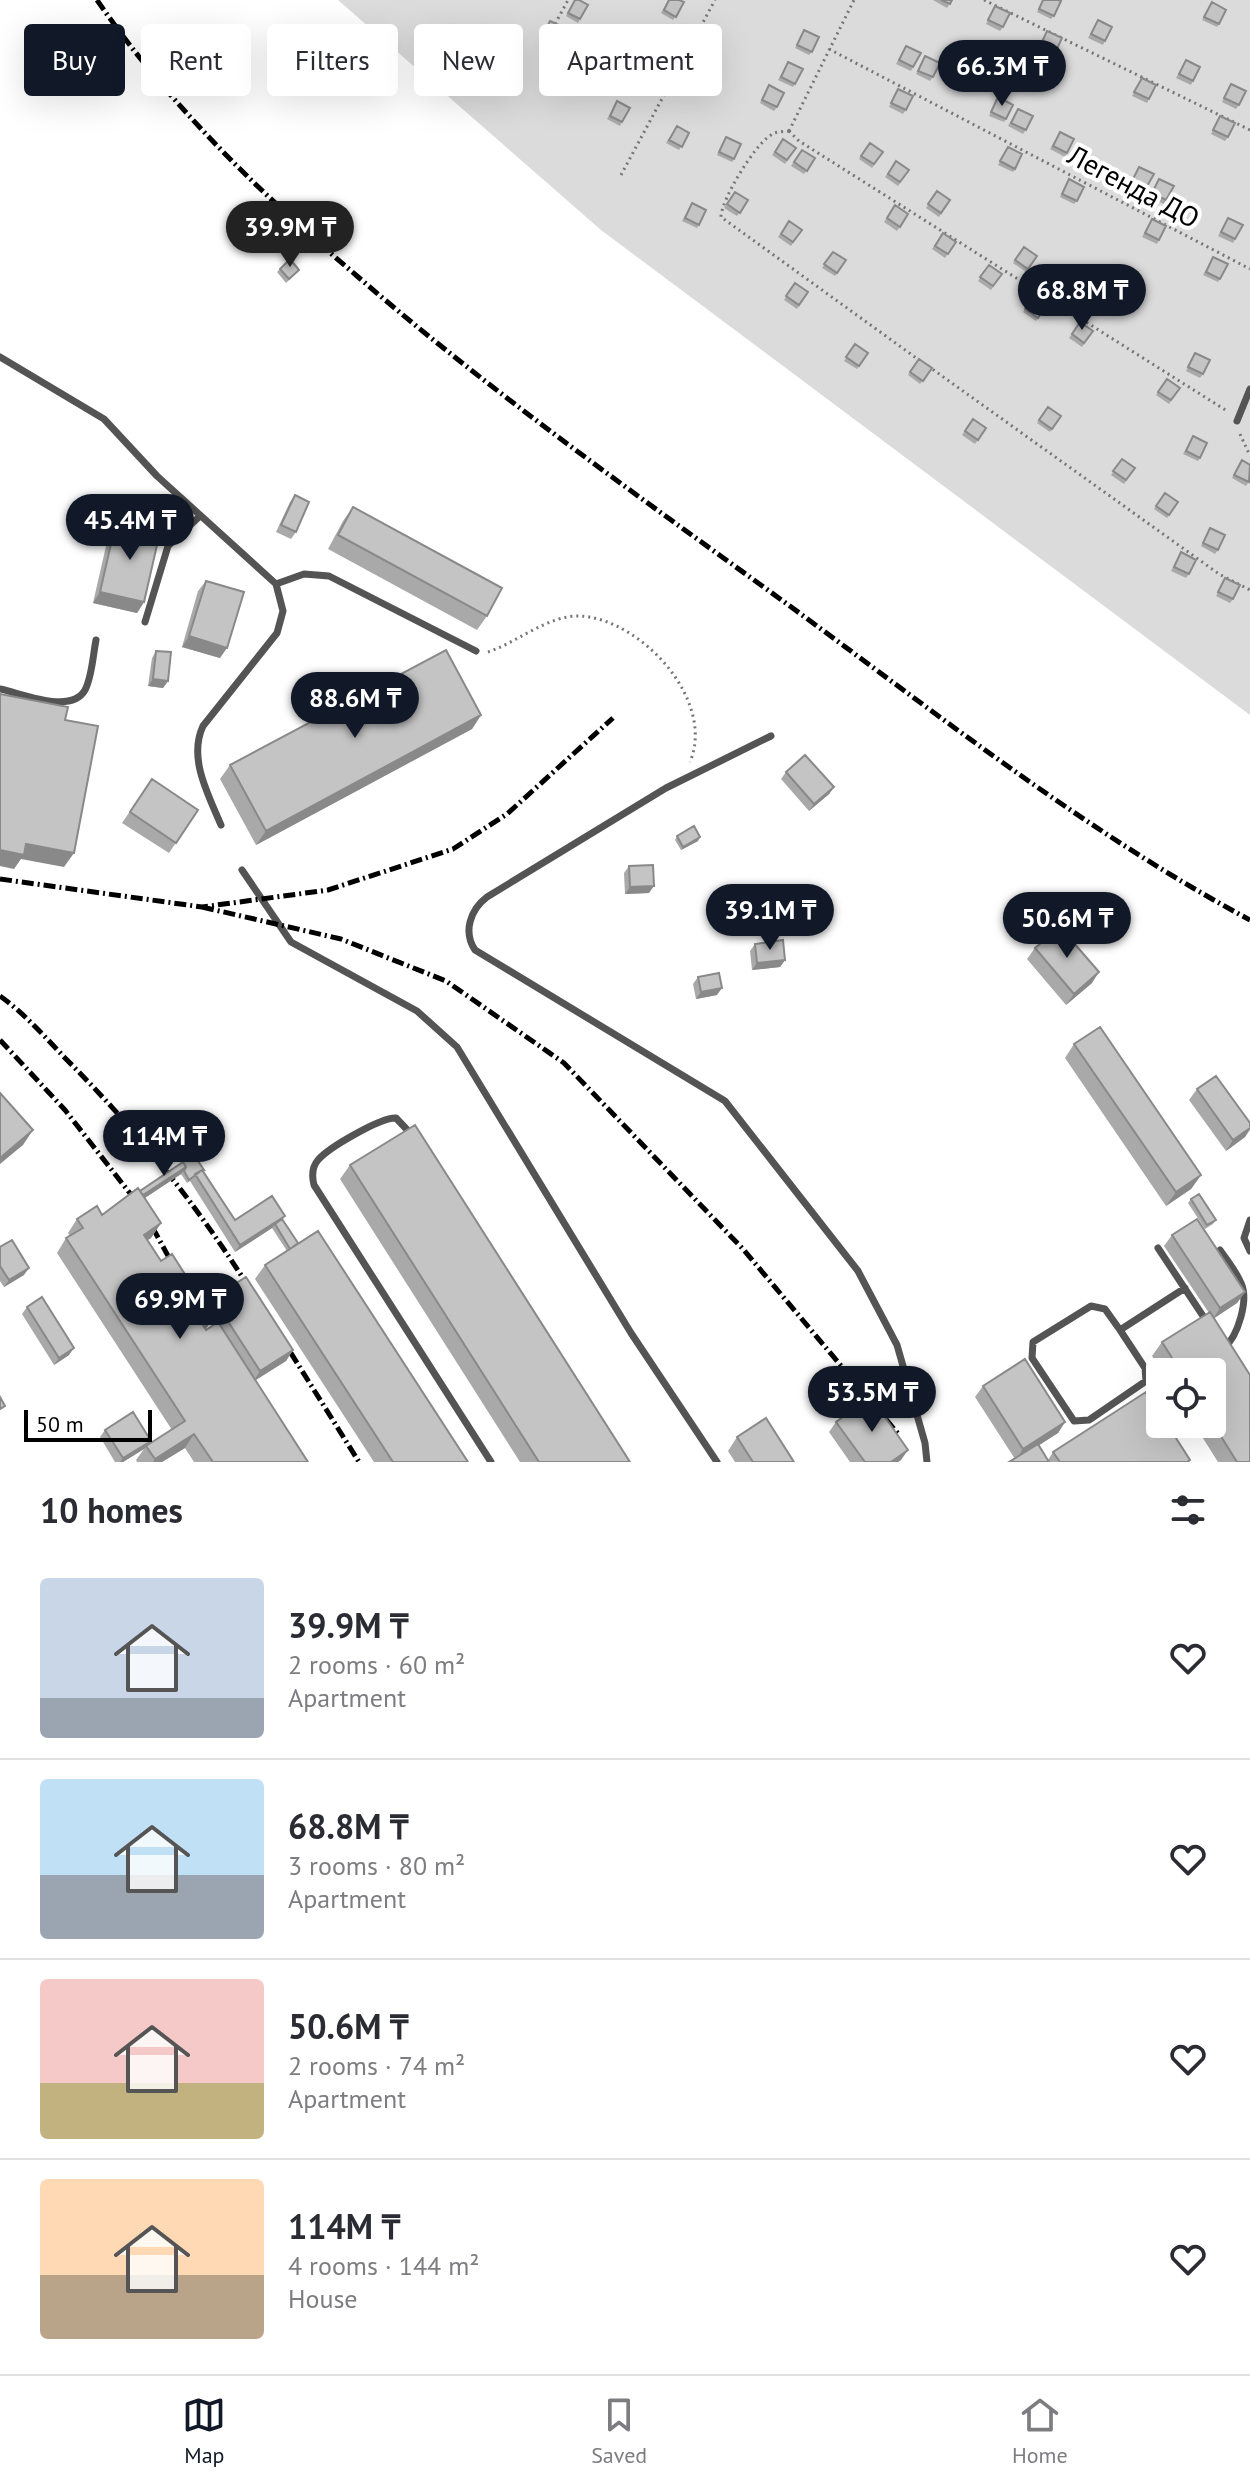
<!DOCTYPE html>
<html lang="en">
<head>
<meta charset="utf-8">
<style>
  :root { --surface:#fff; --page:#f2f2f3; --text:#2b2b33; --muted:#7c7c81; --line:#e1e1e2; --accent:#111827 }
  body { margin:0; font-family:"PT Sans",sans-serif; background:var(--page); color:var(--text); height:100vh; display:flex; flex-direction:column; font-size:30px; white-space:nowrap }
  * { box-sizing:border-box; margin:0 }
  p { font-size:26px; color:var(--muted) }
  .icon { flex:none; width:44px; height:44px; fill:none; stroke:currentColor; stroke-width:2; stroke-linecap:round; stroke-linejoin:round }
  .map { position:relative; height:1462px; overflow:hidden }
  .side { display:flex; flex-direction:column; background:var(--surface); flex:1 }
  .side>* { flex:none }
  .guide { position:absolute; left:24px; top:24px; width:800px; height:72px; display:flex; gap:16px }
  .controls { position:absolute; left:1146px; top:1358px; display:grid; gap:16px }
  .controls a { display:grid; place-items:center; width:80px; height:80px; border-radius:8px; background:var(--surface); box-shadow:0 8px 32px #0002; font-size:40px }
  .scale { position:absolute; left:24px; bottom:20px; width:128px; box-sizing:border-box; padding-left:8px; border:4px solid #000; border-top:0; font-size:22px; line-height:28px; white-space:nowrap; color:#000; -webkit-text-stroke:6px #fff; paint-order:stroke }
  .price { position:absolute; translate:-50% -68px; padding:0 18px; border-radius:28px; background:var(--accent); color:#fff; font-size:26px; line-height:52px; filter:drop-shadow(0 2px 4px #0008) }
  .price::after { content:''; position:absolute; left:50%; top:48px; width:24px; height:18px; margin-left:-12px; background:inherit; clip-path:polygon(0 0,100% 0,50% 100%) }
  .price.current { background:#222; color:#fff }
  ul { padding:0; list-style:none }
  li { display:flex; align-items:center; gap:24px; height:200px; padding:0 40px }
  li+li { border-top:2px solid var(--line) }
  li span { display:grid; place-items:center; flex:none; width:224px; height:160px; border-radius:8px; color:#555 }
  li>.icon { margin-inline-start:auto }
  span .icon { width:96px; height:96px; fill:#fffc; stroke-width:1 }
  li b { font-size:34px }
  h2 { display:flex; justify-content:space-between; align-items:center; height:96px; padding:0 40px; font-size:34px }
  .chip { padding:0 28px; border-radius:8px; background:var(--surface); box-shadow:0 8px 32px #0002; font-size:28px; line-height:72px }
  .chip.current { background:var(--accent); color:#fff }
  .dock { display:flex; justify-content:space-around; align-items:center; height:112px; border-top:2px solid var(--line); background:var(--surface); font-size:22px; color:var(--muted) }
  .dock a { display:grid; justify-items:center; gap:4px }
  .dock .current { color:var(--accent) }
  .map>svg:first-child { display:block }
  .green { fill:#dbdbdb }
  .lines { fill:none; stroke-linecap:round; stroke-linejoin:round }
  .path { stroke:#767676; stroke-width:3; stroke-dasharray:2 4; stroke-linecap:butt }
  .service { stroke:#545454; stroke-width:7 }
  .rail { stroke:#000; stroke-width:5; stroke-dasharray:12 4 2 4; stroke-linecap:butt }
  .wall { fill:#a9a9a9; fill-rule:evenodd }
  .shaded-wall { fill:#898989 }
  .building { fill:#c4c4c4; stroke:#898989; stroke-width:2 }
  .labels { text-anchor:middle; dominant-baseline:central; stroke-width:8; stroke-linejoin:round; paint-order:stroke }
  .street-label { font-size:28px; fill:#000; stroke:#fff }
</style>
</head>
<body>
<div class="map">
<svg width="1250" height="1462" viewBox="0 0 1250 1462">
  <rect width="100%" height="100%" fill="#fff"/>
  <path class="green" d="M338 0H1250V715L601 230Z"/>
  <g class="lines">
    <path class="path" d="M984 0 1250 130
      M555 24 568 0
      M829 49 1250 269
      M789 131C783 132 776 131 771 135 755 144 721 200 721 217L919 360
      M789 131 799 141 1227 411
      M789 131 854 0
      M621 175 715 0
      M928 366 1219 574 1250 590
      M1240 434 1250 456
      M488 652C518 642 548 615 580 616 641 619 716 700 690 762"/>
    <path class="service" d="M0 357 104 419 157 476 276 584 283 611 277 633 203 726C188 758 208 794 221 825
      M1237 421 1250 389
      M276 584 304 574 329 576 476 651
      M145 622 168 546 200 516
      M0 689C21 693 71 715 85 690 92 677 93 655 96 640
      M771 736 666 788 487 897C470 910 463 932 475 950L725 1101 858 1271 897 1345 925 1443 927 1462
      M242 870 291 942 417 1011 457 1047 631 1333 717 1462
      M413 1136 396 1118C381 1117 328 1148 318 1160 311 1168 312 1177 314 1185L491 1462
      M1250 1220 1244 1238 1250 1251
      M1158 1248 1207 1322
      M1220 1250C1227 1260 1236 1271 1241 1283 1249 1300 1238 1336 1224 1348
      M1120 1330 1105 1309 1091 1306 1033 1342 1032 1358 1074 1421 1089 1420 1146 1381 1145 1368 1120 1330 1185 1288"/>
    <path class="rail" d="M97 0C169 105 261 194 357 276 492 393 638 496 783 601 935 712 1084 831 1250 920
      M0 879 202 907 328 890 453 849 507 814 613 718
      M202 907 341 939 446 981 564 1063 743 1249 900 1436
      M0 996C25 1014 45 1037 66 1059 138 1131 201 1210 255 1297
      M0 1040 65 1110 143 1210 179 1276
      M279 1334 359 1462"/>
  </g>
  <path class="wall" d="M575 0 588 5 578 23 566 16Z
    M668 0 684 2 673 20 661 13Z
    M933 0H952L947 8Z
    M1043 0H1058L1054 16 1051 19 1037 12Z
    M1212 2 1219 24 1217 27 1202 20Z
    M995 6 1003 27 1000 31 986 24Z
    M1098 20 1105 41 1103 45 1088 38Z
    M548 24 563 27 553 45 540 38Z
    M804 30 812 52 809 55 795 48Z
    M1047 31 1055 53 1052 56 1038 49Z
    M906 46 913 67 911 71 896 64Z
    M925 56 933 77 930 81 916 74Z
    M1186 60 1193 81 1191 85 1176 78Z
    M788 62 795 84 793 87 778 80Z
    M1142 78 1149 99 1147 103 1132 96Z
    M1231 84 1239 105 1236 109 1222 102Z
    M769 85 777 107 774 111 760 103Z
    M898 89 906 110 903 114 889 107Z
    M998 97 1006 119 1004 122 989 116Z
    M617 101 622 122 620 126 607 119Z
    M1018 109 1026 130 1023 134 1008 126Z
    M1220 116 1228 137 1225 141 1211 134Z
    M677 126 689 133 679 150 666 143Z
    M1060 132 1067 153 1065 157 1050 149Z
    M726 137 734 159 732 162 717 155Z
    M783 139 796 148 785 164 772 155Z
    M870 143 883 152 872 168 859 159Z
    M1008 147 1015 169 1013 172 998 165Z
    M802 150 815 158 804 174 791 166Z
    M896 161 909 170 898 186 885 177Z
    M1139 167 1146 188 1144 192 1129 185Z
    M1069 179 1077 201 1074 204 1060 197Z
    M1159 179 1166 200 1164 204 1149 197Z
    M937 191 950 200 939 217 926 208Z
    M735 192 748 200 737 216 724 208Z
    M692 203 699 225 697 228 682 221Z
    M895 205 908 214 897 231 884 222Z
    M1228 218 1235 239 1233 243 1218 236Z
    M1152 219 1159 240 1157 244 1142 237Z
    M789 221 802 230 791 246 778 237Z
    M943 233 956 242 945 258 932 249Z
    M1024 247 1037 256 1026 272 1013 263Z
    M833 252 846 260 835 276 822 268Z
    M1213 257 1220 279 1218 282 1203 275Z
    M989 265 1002 274 991 290 978 281Z
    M280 269 299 270 286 283 277 272Z
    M1060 270 1073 279 1062 296 1049 287Z
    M795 283 808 292 797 309 784 300Z
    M1107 288 1120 297 1108 313 1096 304Z
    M1034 296 1047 305 1036 321 1023 312Z
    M1080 322 1093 331 1082 347 1069 338Z
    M855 344 868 353 857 369 844 361Z
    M1195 353 1203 374 1200 378 1186 371Z
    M919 359 932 368 920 384 908 375Z
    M1167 379 1180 388 1169 404 1156 395Z
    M1048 407 1061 416 1050 432 1037 423Z
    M973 419 986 428 975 444 962 435Z
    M1193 436 1200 458 1198 461 1183 454Z
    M1122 459 1135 468 1124 484 1111 475Z
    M1242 460 1250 480 1246 486 1232 478Z
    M1165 493 1178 502 1167 518 1154 509Z
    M295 495 296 532 291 539 276 532 290 502Z
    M353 507 487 616 477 630 328 549 343 521Z
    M116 522 144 602 137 613 93 603 109 533Z
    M1210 528 1218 550 1215 554 1201 546Z
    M1181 552 1189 574 1186 578 1171 571Z
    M1225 578 1233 599 1230 603 1216 596Z
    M206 581 220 658 182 647 198 591Z
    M156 651 168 681 163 688 148 686 152 658Z
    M481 715 472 729 256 845 220 779 230 765Z
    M786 772 834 787 829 794 809 811 781 779Z
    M152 779 198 810 169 853 122 823Z
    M677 836 698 841 681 850 675 840Z
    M629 866 649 893 625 894 624 873Z
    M755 944 785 960 780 967 752 970 750 951Z
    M1035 948 1092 983 1066 1005 1027 959Z
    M698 977 717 995 696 999 693 984Z
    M1074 1044 1201 1175 1191 1189 1166 1206 1065 1058Z
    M1197 1089 1250 1123V1130L1245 1137 1226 1151 1189 1100Z
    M194 1155 235 1220 282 1219 298 1243 468 1462H374L255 1279 265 1265 287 1251 272 1228 235 1252 190 1181 187 1183 181 1174 145 1198 161 1223 151 1238 147 1240 161 1261 207 1307 213 1298 293 1350 286 1361 255 1380 308 1462H194L185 1448 162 1462H137L136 1460 144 1449 123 1462H115L100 1437 105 1430 151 1441 148 1445 172 1430 57 1253 66 1238 70 1236 68 1233 77 1219 102 1215ZM212 1320 215 1324 206 1329Z
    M350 1165 630 1462H520L340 1179Z
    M1191 1199 1216 1220 1213 1224 1205 1229 1188 1203Z
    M1172 1235 1245 1292 1237 1303 1214 1318 1250 1462H1218L1194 1424H1212V1372H1162L1152 1356 1162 1342 1209 1313 1164 1246Z
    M0 1247 24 1275 4 1287 0 1281Z
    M27 1307 69 1355 54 1365 22 1314Z
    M983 1386 1065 1422 1058 1433 1039 1445 1048 1460 1053 1452 1190 1460 1189 1462H1009L1015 1459 975 1397Z
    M836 1422 901 1460 898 1462H850L829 1432Z
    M737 1437 794 1462H735L728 1451Z"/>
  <path class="shaded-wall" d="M100 592 144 602 137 613 93 603Z
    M189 636 227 648 220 658 182 647Z
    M153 679 168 681 163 688 148 686Z
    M481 715 472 729 256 845 266 831Z
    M834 787 829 794 809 811 814 804Z
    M700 837 698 841 681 850 683 847Z
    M26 844 74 853 64 867 21 859 14 869 0 866V850Z
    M654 886 649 893 625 894 630 887Z
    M785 960 780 967 752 970 757 963Z
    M1099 972 1092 983 1066 1005 1074 994Z
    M722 988 717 995 696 999 701 992Z
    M1250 1128 1245 1137 1226 1151 1233 1140Z
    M33 1130 23 1145 0 1164V1158Z
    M186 1167 181 1174 131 1207 136 1199Z
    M1201 1175 1191 1189 1166 1206 1176 1192Z
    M285 1216 280 1223 275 1224 272 1228 235 1252 240 1245Z
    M161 1223 151 1238 134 1249 144 1235Z
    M29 1268 24 1275 4 1287 9 1280Z
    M1245 1292 1237 1303 1213 1319 1220 1308Z
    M213 1318 204 1332 203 1325Z
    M74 1348 69 1355 54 1365 59 1358Z
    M293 1350 286 1361 253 1382 260 1371Z
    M1065 1422 1058 1433 1016 1460 1023 1449Z
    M194 1434 185 1448 162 1462H153L155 1459Z
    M151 1441 144 1449 123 1462H120L123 1458Z
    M908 1450 901 1460 898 1462H891Z"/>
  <path class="building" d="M575 0H579L588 5 580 19 568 13Z
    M669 0H679L684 2 676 17 664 10Z
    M941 0H952L950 4Z
    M1043 0H1058L1061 1 1054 16 1039 9Z
    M1212 2 1226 10 1219 24 1204 17Z
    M995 6 1010 13 1003 27 988 20Z
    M1098 20 1112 27 1105 41 1091 34Z
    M550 21 563 27 555 42 543 35Z
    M804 30 819 37 812 52 797 45Z
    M1047 31 1062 38 1055 53 1040 46Z
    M906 46 921 53 913 67 899 60Z
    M925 56 940 63 933 77 918 71Z
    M1186 60 1200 67 1193 81 1179 74Z
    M788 62 803 69 795 84 781 77Z
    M1142 78 1156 85 1149 99 1134 92Z
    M1231 84 1246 91 1239 105 1224 98Z
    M769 85 784 93 777 107 762 100Z
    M898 89 913 96 906 110 891 103Z
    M998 97 1013 105 1006 119 991 112Z
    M617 101 630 108 622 122 610 116Z
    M1018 109 1033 116 1026 130 1011 123Z
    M1220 116 1235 123 1228 137 1213 130Z
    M677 126 689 133 682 147 669 140Z
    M1060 132 1074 139 1067 153 1053 146Z
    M726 137 741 144 734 159 719 152Z
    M783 139 796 148 787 160 775 152Z
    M870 143 883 152 874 164 861 156Z
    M1008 147 1022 154 1015 169 1000 161Z
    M802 150 815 158 807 171 794 162Z
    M896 161 909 170 900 182 888 174Z
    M1139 167 1154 174 1146 188 1132 181Z
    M1069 179 1084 187 1077 201 1062 194Z
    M1159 179 1174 186 1166 200 1152 193Z
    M937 191 950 200 941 213 928 204Z
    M735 192 748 200 740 213 727 204Z
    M692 203 706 210 699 225 685 218Z
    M895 205 908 214 900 227 887 218Z
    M1228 218 1243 225 1235 239 1221 232Z
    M1152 219 1166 226 1159 240 1145 233Z
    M789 221 802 230 793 242 781 234Z
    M943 233 956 242 948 254 935 246Z
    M1024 247 1037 256 1028 269 1015 260Z
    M833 252 846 260 837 273 824 264Z
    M1213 257 1228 264 1220 279 1206 272Z
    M290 259 299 270 289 279 280 269Z
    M989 265 1002 274 993 286 980 277Z
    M1060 270 1073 279 1064 292 1051 283Z
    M795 283 808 292 799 305 786 296Z
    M1107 288 1120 297 1111 309 1098 300Z
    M1034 296 1047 305 1038 318 1025 309Z
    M1080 322 1093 331 1084 343 1072 334Z
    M855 344 868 353 859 366 846 357Z
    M1195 353 1210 360 1203 374 1188 367Z
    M919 359 932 368 923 381 910 372Z
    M1167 379 1180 388 1171 400 1158 392Z
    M1048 407 1061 416 1052 429 1039 420Z
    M973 419 986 428 978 440 965 431Z
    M1193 436 1207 443 1200 458 1186 451Z
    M1122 459 1135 468 1126 480 1113 471Z
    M1242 460 1250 465 1249 482 1234 475Z
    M1165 493 1178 502 1169 515 1156 506Z
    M295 495 309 502 296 532 281 525Z
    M353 507 502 588 487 616 338 535Z
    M116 522 160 532 144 602 100 592Z
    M1210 528 1225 535 1218 550 1203 543Z
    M1181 552 1196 560 1189 574 1174 567Z
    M1225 578 1240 585 1233 599 1218 592Z
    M206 581 244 592 227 648 189 636Z
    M446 650 481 715 266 831 230 765Z
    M156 651 171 652 168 681 153 679Z
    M0 694 68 707 65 720 98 726 74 853 26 844 24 855 0 850Z
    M805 755 834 787 814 804 786 772Z
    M152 779 198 810 176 843 130 812Z
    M694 826 700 837 683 847 677 836Z
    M653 865 654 886 630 887 629 866Z
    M1060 927 1099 972 1074 994 1035 948Z
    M783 940 785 960 757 963 755 944Z
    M719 973 722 988 701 992 698 977Z
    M1100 1027 1201 1175 1176 1192 1074 1044Z
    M1216 1076 1250 1123V1128L1233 1140 1197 1089Z
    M0 1093 33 1130 0 1158Z
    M415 1125 630 1462H539L350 1165Z
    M194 1155 204 1170H202L189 1180 184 1171 186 1167 183 1162 180 1164Z
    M183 1162 186 1167 143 1195 140 1191Z
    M202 1170 235 1220 272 1196 285 1216 240 1245 195 1174Z
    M138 1188 161 1223 144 1235 161 1261 172 1254 213 1318 203 1325 206 1330 218 1322 308 1462H213L194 1434 155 1459 146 1446 185 1421 66 1238 83 1228 77 1219 97 1206 102 1215Z
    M1199 1194 1216 1220 1207 1225 1191 1199Z
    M282 1219 298 1243 290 1249 275 1224Z
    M1197 1219 1245 1292 1220 1308 1172 1235Z
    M318 1231 468 1462H393L265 1265Z
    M12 1240 29 1268 9 1280 0 1266V1247Z
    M246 1277 293 1350 260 1371 213 1298Z
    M42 1297 74 1348 59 1358 27 1307Z
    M1210 1312 1250 1375V1462H1237L1212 1422V1372H1181L1162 1342Z
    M1025 1359 1065 1422 1023 1449 983 1386Z
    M1146 1392 1160 1413V1424H1167L1190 1460 1187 1462H1060L1053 1452Z
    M0 1397 5 1406 0 1409Z
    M871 1397 908 1450 891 1462H865L836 1422Z
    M133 1412 151 1441 123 1458 105 1430Z
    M766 1418 794 1462H753L737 1437Z
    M1038 1444 1049 1462H1009Z"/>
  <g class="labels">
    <g class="street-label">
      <text transform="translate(1134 186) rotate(28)">Легенда ДО</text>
    </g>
  </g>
</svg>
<div class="controls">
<a><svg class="icon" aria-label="locate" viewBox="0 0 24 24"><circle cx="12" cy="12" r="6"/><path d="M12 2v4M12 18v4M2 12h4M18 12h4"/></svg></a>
</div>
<div class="scale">50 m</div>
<b class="price" style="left:1002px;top:108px">66.3M ₸</b>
<b class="price current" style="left:290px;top:269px">39.9M ₸</b>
<b class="price" style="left:1082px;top:332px">68.8M ₸</b>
<b class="price" style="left:130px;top:562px">45.4M ₸</b>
<b class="price" style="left:355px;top:740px">88.6M ₸</b>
<b class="price" style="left:770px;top:952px">39.1M ₸</b>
<b class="price" style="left:1067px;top:960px">50.6M ₸</b>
<b class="price" style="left:164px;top:1178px">114M ₸</b>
<b class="price" style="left:180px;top:1341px">69.9M ₸</b>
<b class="price" style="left:872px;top:1434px">53.5M ₸</b>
<div class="guide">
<a class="chip current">Buy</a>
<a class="chip">Rent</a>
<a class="chip">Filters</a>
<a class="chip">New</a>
<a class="chip">Apartment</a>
</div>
</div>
<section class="side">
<h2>10 homes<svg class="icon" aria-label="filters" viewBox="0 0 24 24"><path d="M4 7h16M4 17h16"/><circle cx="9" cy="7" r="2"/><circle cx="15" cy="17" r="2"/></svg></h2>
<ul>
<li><span style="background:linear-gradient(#c9d6e8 75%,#9aa5b1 0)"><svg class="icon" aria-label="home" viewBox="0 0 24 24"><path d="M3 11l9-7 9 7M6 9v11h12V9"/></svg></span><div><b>39.9M ₸</b><p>2 rooms · 60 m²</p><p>Apartment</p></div><svg class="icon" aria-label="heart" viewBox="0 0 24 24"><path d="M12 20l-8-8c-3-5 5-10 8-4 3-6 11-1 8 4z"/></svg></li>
<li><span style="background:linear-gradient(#bfe0f5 60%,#9aa5b1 0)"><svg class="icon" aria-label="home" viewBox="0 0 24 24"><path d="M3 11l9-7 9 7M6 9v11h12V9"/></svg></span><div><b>68.8M ₸</b><p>3 rooms · 80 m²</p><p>Apartment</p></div><svg class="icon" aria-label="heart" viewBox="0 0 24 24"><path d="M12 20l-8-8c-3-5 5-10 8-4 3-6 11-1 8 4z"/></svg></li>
<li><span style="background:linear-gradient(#f6c9c9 65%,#c2b280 0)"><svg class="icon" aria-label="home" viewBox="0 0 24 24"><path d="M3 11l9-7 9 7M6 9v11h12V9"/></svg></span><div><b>50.6M ₸</b><p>2 rooms · 74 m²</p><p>Apartment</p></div><svg class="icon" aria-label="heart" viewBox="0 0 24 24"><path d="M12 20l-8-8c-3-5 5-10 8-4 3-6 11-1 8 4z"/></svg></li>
<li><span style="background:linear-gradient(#ffd9b3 60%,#b9a48a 0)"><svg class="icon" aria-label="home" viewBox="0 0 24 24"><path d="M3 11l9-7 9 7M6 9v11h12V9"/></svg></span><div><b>114M ₸</b><p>4 rooms · 144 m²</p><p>House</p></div><svg class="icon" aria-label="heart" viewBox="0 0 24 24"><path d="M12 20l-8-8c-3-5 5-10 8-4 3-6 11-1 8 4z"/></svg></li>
</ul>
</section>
<nav class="dock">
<a class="current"><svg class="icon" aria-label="map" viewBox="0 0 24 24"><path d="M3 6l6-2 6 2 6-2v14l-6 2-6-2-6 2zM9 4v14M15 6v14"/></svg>Map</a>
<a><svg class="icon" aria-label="saved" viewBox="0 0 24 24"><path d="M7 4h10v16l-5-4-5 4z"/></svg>Saved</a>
<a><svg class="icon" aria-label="home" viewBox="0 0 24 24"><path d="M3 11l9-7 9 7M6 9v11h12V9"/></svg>Home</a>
</nav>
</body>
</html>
